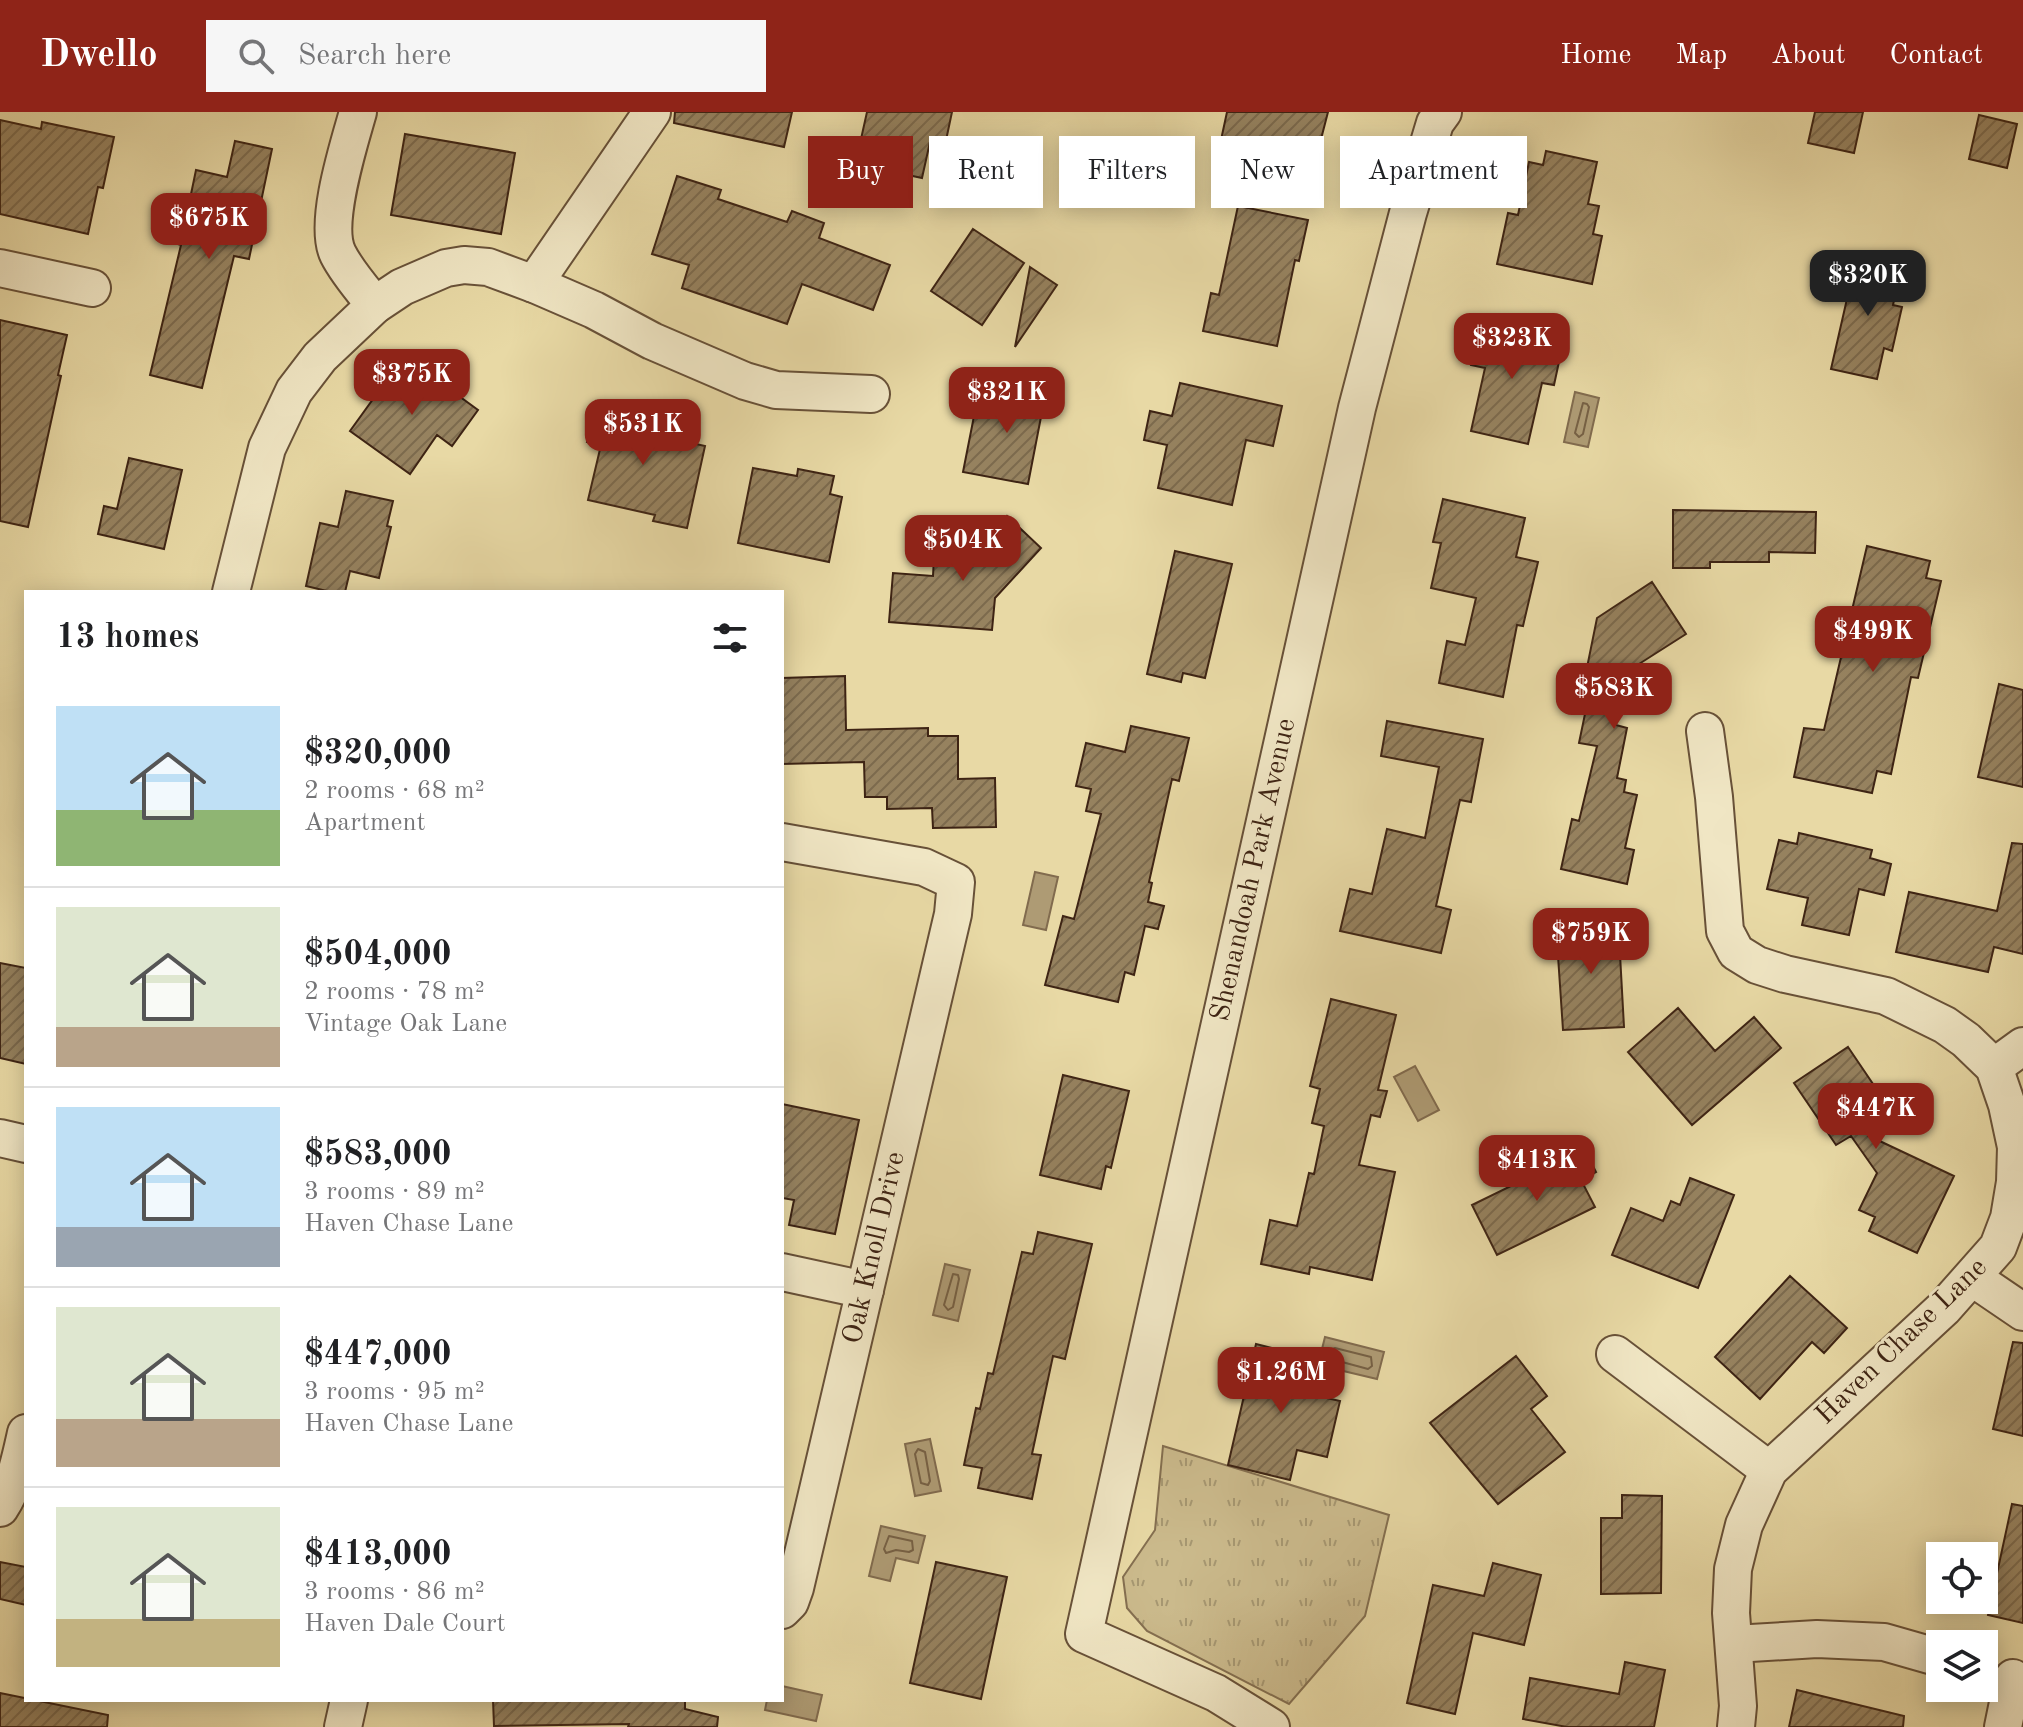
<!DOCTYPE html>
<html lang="en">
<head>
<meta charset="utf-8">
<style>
  :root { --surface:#fff; --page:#f6f6f6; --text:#202124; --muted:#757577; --line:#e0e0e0; --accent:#8f2418 }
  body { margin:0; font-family:"Old Standard TT",serif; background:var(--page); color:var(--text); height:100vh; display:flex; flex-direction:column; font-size:30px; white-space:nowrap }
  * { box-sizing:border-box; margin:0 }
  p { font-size:26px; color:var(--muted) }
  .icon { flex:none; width:44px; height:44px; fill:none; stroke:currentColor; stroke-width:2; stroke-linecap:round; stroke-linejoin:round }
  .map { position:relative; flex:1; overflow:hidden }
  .drawer { position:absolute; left:24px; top:478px; width:760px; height:1112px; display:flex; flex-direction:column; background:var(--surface); border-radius:0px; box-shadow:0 4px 20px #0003 }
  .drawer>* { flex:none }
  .guide { position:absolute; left:808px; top:24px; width:760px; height:72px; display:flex; gap:16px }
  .buttons { position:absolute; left:1926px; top:1430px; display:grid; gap:16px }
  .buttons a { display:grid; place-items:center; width:72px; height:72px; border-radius:0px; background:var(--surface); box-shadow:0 4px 20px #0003; font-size:40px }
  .price { position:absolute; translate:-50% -68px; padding:0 18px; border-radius:16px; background:var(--accent); color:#fff; font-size:26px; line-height:52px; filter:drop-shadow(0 2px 4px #0008) }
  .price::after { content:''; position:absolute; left:50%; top:48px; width:24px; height:18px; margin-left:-12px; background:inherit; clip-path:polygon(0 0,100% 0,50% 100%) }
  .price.active { background:#222; color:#fff }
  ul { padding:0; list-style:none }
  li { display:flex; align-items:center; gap:24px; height:200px; padding:0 32px }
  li+li { border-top:2px solid var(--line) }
  li span { display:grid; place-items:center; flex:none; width:224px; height:160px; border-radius:0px; color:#555 }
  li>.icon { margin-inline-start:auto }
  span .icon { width:96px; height:96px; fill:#fffc; stroke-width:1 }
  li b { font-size:34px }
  h2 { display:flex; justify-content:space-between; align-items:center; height:96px; padding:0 32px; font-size:34px }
  .pill { padding:0 28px; border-radius:0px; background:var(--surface); box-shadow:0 4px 20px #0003; font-size:28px; line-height:72px }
  .pill.active { background:var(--accent); color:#fff }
  header { display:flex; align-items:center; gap:48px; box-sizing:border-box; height:112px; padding:0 40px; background:var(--accent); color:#fff }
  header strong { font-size:38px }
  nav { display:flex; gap:44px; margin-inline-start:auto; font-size:28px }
  .search { width:560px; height:72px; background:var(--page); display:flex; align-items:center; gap:20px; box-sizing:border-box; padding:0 28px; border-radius:0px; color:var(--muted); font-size:30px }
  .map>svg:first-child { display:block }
  .park { fill:url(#park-tufts); stroke:#846f50; stroke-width:2 }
  .water { fill:#ae9b74; stroke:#816b4e; stroke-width:2 }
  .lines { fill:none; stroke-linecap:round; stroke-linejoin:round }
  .shore { stroke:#766044; stroke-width:2 }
  .building { fill:url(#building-hatch); stroke:#3e2414; stroke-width:2 }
  .street-casing { stroke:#685138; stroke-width:40 }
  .street { stroke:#f0e6c4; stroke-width:36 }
  .labels { text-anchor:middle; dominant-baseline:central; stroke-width:6; stroke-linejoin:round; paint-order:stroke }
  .street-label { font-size:28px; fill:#3e2414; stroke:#f0e6c4 }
</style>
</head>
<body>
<header>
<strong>Dwello</strong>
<div class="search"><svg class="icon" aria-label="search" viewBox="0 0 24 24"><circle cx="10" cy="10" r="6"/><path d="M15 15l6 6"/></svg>Search here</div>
<nav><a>Home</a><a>Map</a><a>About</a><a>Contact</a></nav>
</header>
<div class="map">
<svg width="2023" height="1615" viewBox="0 0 2023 1615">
  <defs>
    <pattern id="park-tufts" width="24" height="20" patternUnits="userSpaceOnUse" patternTransform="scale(2)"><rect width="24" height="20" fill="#cbba8c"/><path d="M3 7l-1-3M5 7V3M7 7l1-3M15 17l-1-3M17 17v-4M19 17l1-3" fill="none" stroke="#a69771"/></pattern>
    <pattern id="building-hatch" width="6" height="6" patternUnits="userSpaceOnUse" patternTransform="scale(2)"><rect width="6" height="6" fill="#96825f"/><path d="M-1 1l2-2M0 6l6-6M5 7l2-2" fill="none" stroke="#7c6a4d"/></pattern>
  </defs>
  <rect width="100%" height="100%" fill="#e8d9a5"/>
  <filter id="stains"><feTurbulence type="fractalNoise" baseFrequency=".0025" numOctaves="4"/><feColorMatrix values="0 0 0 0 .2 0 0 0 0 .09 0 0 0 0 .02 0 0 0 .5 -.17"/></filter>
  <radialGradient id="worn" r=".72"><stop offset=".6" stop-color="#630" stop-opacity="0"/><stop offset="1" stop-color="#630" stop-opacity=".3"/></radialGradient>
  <path class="park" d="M1163 1334 1389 1403 1365 1504 1289 1592 1147 1519 1127 1496 1123 1465 1155 1418Z"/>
  <path class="water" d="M1575 280 1599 286 1588 335 1564 330Z
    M1035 760 1058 765 1046 818 1023 813Z
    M1415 954 1439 998 1418 1009 1394 965Z
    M945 1152 970 1158 958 1209 933 1203Z
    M1325 1225 1384 1240 1377 1267 1318 1253Z
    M930 1327 941 1379 915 1384 905 1332Z
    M881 1414 925 1424 918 1451 896 1446 890 1469 869 1464Z
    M782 1574 822 1583 816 1609 765 1598 767 1588H782Z"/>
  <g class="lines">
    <path class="shore" d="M1583 291 1587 292 1589 295 1583 322 1579 325 1575 321Z
      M953 1162 958 1163 959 1167 953 1195 948 1198 944 1193Z
      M1335 1236 1371 1245 1372 1254 1368 1257 1331 1247 1330 1238Z
      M918 1337 925 1340 930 1369 928 1373 921 1371 915 1342Z
      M889 1424 912 1429 913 1438 909 1440 896 1438 886 1441 884 1437Z"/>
  </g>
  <path class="building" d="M675 0H792L784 35 674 11Z
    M867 0H952L945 33 930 30 922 66 894 60 898 44 859 36Z
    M1227 0H1328L1320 31 1308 28 1303 48 1221 28Z
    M1815 0H1863L1854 41 1808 31Z
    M1979 3 2017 12 2007 56 1969 47Z
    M0 8 41 17 42 10 114 25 103 76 98 75 88 122 0 102Z
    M405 22 515 41 501 122 391 103Z
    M235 29 272 37 249 147 234 144 202 276 150 263 181 133 178 132 182 112 173 110 179 85 190 87 196 58 227 65Z
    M1546 39 1597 50 1588 92 1599 94 1593 122 1602 124 1592 172 1497 152 1508 101 1518 103 1529 50 1543 53Z
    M677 64 721 78 718 87 787 110 792 99 824 111 819 126 890 153 873 198 802 172 787 212 682 176 689 153 652 142Z
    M1238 94 1308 108 1299 149 1295 148 1277 234 1203 219 1211 181 1219 183Z
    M973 117 1024 151 982 213 931 179Z
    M1857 143 1902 153 1893 193 1902 195 1892 239 1884 236 1877 267 1831 257Z
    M1030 155 1057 173 1015 235Z
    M0 208 67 223 58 263 61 264 28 415 0 409Z
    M1480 212 1563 231 1554 273 1542 271 1528 332 1471 319 1485 256 1471 253Z
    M397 254 412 265 419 255 478 298 452 334 437 323 410 362 350 319Z
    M1009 266 1047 274 1028 372 963 360 976 294 1003 299Z
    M1180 271 1282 294 1273 334 1246 328 1232 393 1158 376 1167 333 1144 328 1150 299 1172 304Z
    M596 289 646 300 642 320 705 334 687 416 653 409 655 403 588 388 601 333 587 330Z
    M129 346 182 358 164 437 98 422 104 394 117 397Z
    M753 356 797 364 798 357 834 364 830 382 842 385 829 450 738 431Z
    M346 379 393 389 387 414 391 415 379 466 350 459 345 480H331L306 474 320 411 338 415Z
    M1443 387 1525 406 1516 445 1538 450 1523 514 1517 513 1503 585 1439 571 1447 529 1465 533 1476 486 1431 476 1441 431 1433 430Z
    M1673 398 1816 400 1815 441 1769 440V450H1710V456H1673Z
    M1007 404 1041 436 995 486 992 518 889 510 893 461 933 464 934 445 966 448Z
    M1867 434 1930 449 1926 466 1941 469 1918 566 1911 565 1891 662 1877 659 1872 681 1794 665 1804 616 1824 618Z
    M1175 439 1232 452 1205 566 1183 561 1181 570 1147 562Z
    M1652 470 1686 522 1628 559 1616 613 1627 616 1617 666 1626 668 1624 680 1637 683 1625 736 1634 738 1627 772 1561 757 1572 707 1579 709 1597 634 1579 631 1585 602 1578 600 1597 506Z
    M845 564 846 618 928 616V624H958V667L995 666 996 715 933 716 932 696 887 697V685H865L864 650 782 652V566Z
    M1999 572 2023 578V675L1978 665Z
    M1387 609 1483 627 1471 690 1460 688 1436 794 1451 798 1441 841 1340 819 1350 777 1372 782 1387 717 1425 726 1439 655 1381 644Z
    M1131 614 1189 626 1179 669 1172 667 1149 770 1152 771 1148 790 1164 794 1158 817 1145 814 1134 863 1125 860 1118 890 1045 873 1063 804 1074 807 1101 702 1086 699 1091 677 1076 674 1086 631 1125 640Z
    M1799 721 1872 738 1870 746 1891 752 1884 783 1859 777 1849 823 1802 813 1808 786 1767 777 1779 728 1797 732Z
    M2012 731 2023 732V842L1994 835 1988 860 1896 840 1909 780 1997 799Z
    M1618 806 1624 915 1563 918 1557 829H1569L1568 809Z
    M0 851 26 856V952L0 946Z
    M1331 887 1396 903 1378 978 1387 979 1380 1005 1371 1003 1359 1053 1395 1060 1372 1168 1310 1155 1309 1162 1261 1152 1270 1108 1297 1114 1309 1061 1314 1062 1324 1014 1312 1011 1320 977 1310 974Z
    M1678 896 1715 939 1754 905 1781 936 1692 1013 1628 940Z
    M1848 935 1896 1006 1869 1024 1954 1064 1917 1141 1869 1119 1875 1105 1859 1098 1877 1061 1851 1024 1836 1033 1794 971Z
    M1063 963 1129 979 1111 1056 1106 1054 1101 1077 1040 1063Z
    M782 992 859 1008 835 1122 789 1113 794 1088 782 1086Z
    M1585 1038 1596 1060 1581 1068 1595 1095 1497 1143 1472 1093Z
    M1690 1066 1734 1083 1698 1176 1612 1143 1631 1096 1663 1109 1671 1089 1680 1093Z
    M1038 1120 1092 1132 1065 1247 1053 1244 1032 1342 1041 1343 1032 1387 978 1376 982 1356 964 1353 976 1296 980 1297 988 1261 993 1262 1022 1140 1033 1142Z
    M1790 1164 1847 1216 1824 1241 1812 1230 1760 1287 1715 1245Z
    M2013 1230 2023 1231V1324L1993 1317Z
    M1256 1232 1317 1247 1309 1282 1340 1289 1327 1345 1297 1338 1290 1368 1228 1353Z
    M1516 1244 1547 1284 1531 1297 1565 1340 1498 1392 1430 1311Z
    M1622 1383 1662 1384 1661 1481 1601 1482V1406H1622Z
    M2012 1392 2023 1394V1511L1988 1503Z
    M0 1450 26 1455V1493L0 1487Z
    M936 1450 1007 1465 981 1587 910 1571Z
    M1493 1451 1541 1463 1524 1533 1473 1521 1455 1602 1407 1591 1433 1473 1484 1484Z
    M1625 1550 1665 1558 1654 1615H1567L1523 1607 1530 1566 1619 1582Z
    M1797 1578 1904 1604 1903 1615H1789Z
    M0 1581 108 1603 107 1615H0Z
    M493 1588H685V1597L718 1605 717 1615H628L629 1612 494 1614Z"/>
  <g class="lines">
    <g class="street-casing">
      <g id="street">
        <path d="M358 0C349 32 323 112 338 142 347 160 362 177 375 193"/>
        <path d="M0 156 92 176"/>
        <path d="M534 172 652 0"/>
        <path d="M231 480 267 336 294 279 320 245 375 193 402 175 446 156 464 153 488 155 534 172 594 198 652 229 745 269 776 278 871 282"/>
        <path d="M1705 619 1714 685 1725 819 1736 840 1757 853 1785 862 1886 884 1945 913 1966 928 1994 955 2007 993 2016 1035 2015 1070 2009 1106 1998 1135 1944 1196 1769 1358 1744 1413 1733 1457 1731 1501 1738 1594 1736 1615"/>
        <path d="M782 730 924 755 956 770 953 802 795 1476 790 1490 782 1498"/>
        <path d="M1994 955 2023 934"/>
        <path d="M0 1026 26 1032"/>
        <path d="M782 1160 865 1178"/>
        <path d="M1973 1166 2023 1200"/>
        <path d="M1615 1242 1769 1358"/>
        <path d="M0 1396C15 1373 20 1348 26 1321"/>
        <path d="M1734 1532 1817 1527 1884 1530 1940 1546"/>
        <path d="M343 1615 349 1588"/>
        <path id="s1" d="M1271 1615 1216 1581 1084 1522 1357 296 1408 101 1435 11 1443 0"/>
        <path d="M2003 1615 2013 1566"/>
      </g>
    </g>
    <use href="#street" class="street"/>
  </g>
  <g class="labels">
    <g class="street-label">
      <text stroke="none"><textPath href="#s1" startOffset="992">Shenandoah Park Avenue</textPath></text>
      <text transform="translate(875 1136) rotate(-77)">Oak Knoll Drive</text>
      <text transform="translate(1902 1230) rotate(-44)">Haven Chase Lane</text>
    </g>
  </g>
  <rect width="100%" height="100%" filter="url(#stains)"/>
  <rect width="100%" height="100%" fill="url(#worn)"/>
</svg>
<div class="buttons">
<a><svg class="icon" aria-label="locate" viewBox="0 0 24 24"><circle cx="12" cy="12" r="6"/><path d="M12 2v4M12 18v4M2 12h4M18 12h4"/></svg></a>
<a><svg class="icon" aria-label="layers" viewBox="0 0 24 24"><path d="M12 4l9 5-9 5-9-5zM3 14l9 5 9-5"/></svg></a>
</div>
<b class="price" style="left:209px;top:149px">$675K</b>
<b class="price active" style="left:1868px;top:206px">$320K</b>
<b class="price" style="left:1512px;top:269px">$323K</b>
<b class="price" style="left:412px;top:305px">$375K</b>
<b class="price" style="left:1007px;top:323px">$321K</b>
<b class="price" style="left:643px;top:355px">$531K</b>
<b class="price" style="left:963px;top:471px">$504K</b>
<b class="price" style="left:1873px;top:562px">$499K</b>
<b class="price" style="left:1614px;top:619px">$583K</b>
<b class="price" style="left:1591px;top:864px">$759K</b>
<b class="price" style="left:1876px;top:1039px">$447K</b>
<b class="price" style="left:1537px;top:1091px">$413K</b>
<b class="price" style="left:1281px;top:1303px">$1.26M</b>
<div class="guide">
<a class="pill active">Buy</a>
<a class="pill">Rent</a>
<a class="pill">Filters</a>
<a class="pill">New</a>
<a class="pill">Apartment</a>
</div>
<section class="drawer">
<h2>13 homes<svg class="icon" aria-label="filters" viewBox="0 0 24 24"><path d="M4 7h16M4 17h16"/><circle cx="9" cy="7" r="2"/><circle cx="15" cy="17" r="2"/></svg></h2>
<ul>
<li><span style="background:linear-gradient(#bfe0f5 65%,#8fb573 0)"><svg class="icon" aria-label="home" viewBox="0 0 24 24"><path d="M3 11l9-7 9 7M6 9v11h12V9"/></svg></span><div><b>$320,000</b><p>2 rooms · 68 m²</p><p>Apartment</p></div></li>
<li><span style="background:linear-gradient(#dfe7d0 75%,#b9a48a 0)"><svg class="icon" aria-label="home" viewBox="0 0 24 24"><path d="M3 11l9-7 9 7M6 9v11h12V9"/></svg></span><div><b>$504,000</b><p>2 rooms · 78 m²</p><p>Vintage Oak Lane</p></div></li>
<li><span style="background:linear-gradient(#bfe0f5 75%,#9aa5b1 0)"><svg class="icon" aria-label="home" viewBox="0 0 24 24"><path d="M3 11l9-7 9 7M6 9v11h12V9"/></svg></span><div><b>$583,000</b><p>3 rooms · 89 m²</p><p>Haven Chase Lane</p></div></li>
<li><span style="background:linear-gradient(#dfe7d0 70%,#b9a48a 0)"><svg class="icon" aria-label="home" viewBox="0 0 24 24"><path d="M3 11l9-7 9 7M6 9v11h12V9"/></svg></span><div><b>$447,000</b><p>3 rooms · 95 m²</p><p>Haven Chase Lane</p></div></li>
<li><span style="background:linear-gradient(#dfe7d0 70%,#c2b280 0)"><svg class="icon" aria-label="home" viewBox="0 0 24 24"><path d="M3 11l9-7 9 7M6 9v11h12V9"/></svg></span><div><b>$413,000</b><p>3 rooms · 86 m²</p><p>Haven Dale Court</p></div></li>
</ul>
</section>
</div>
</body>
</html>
